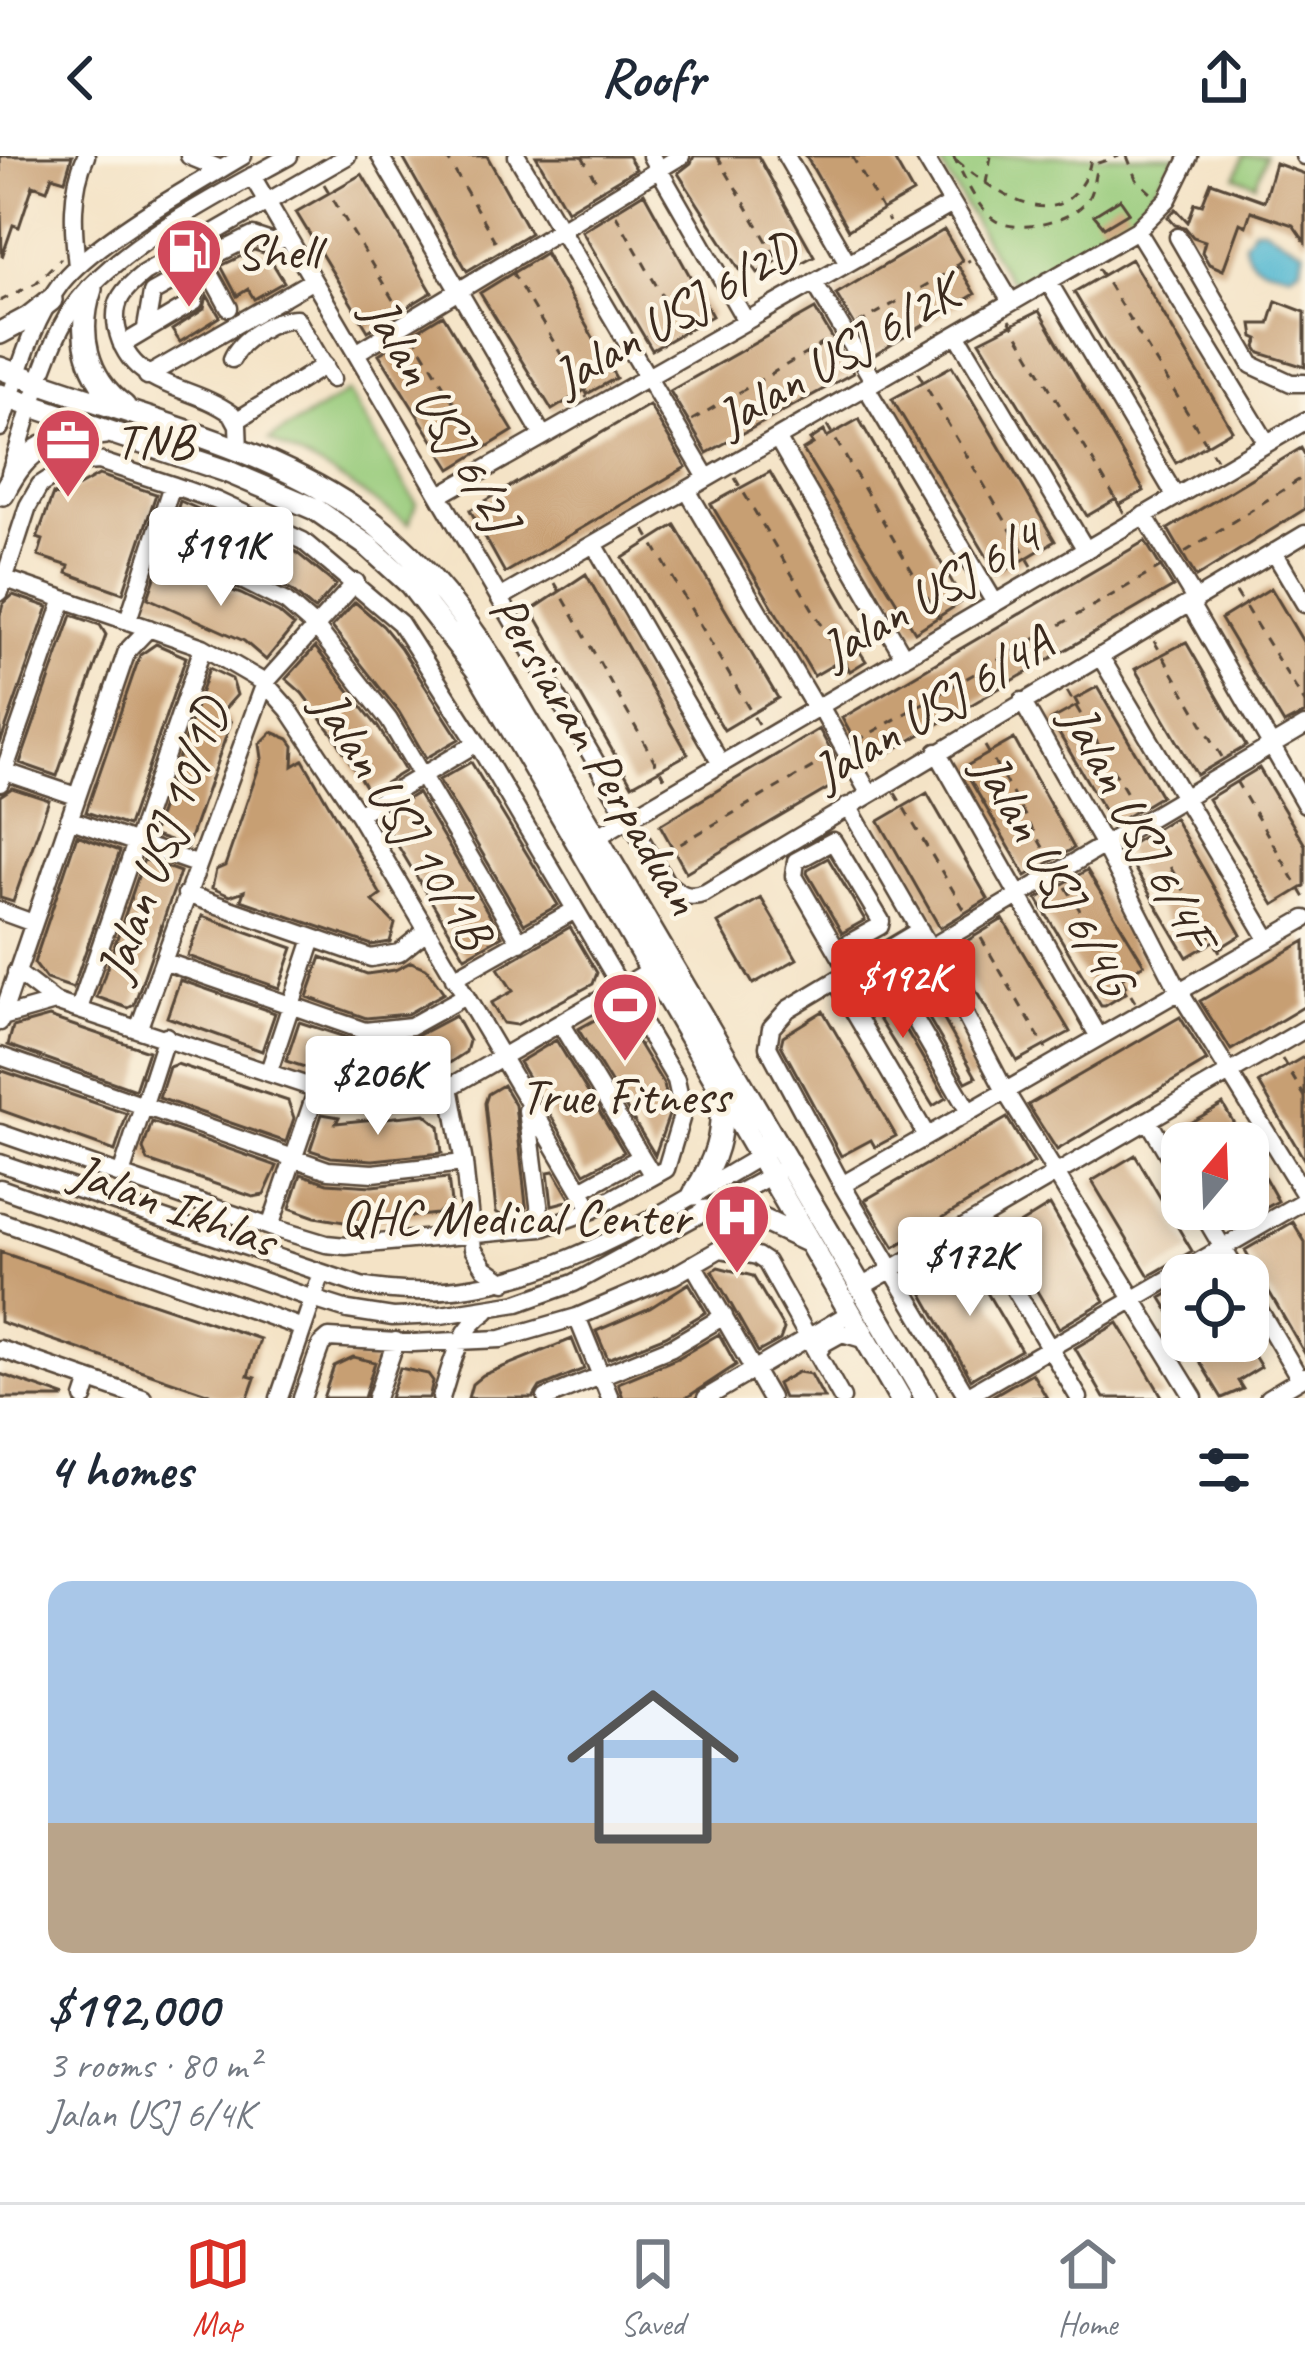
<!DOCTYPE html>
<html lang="en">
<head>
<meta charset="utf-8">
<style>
  :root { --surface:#fff; --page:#f2f2f3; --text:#1f2937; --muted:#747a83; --line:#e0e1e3; --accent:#d93025 }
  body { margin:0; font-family:Caveat,sans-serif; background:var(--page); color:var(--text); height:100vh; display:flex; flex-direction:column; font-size:45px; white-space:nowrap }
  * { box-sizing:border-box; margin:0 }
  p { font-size:39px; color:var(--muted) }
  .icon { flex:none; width:66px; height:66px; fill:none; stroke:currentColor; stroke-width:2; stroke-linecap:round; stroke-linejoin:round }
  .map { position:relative; height:1242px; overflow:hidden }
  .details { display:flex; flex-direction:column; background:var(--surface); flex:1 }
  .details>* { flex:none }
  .needle { width:78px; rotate:19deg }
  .tools { position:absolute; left:1161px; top:966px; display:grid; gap:24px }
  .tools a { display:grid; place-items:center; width:108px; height:108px; border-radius:24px; background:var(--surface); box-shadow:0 6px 18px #0003; font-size:60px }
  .price { position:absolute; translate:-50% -102px; padding:0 27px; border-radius:12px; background:#fff; color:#222; font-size:39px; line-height:78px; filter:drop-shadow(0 3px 6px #0008) }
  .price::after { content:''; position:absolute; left:50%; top:72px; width:36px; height:27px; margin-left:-18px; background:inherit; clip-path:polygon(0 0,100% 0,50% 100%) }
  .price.on { background:var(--accent); color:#fff }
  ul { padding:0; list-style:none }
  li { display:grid; align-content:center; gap:24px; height:636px; padding:0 48px }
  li+li { border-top:3px solid var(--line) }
  li span { display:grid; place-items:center; height:372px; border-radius:24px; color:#555 }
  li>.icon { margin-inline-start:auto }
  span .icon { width:216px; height:216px; fill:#fffc; stroke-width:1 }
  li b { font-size:51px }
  h2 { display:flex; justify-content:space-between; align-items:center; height:144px; padding:0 48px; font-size:51px }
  header { display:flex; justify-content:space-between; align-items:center; height:156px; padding:0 48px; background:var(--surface); font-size:54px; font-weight:700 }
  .dock { display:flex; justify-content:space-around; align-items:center; height:168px; border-top:3px solid var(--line); background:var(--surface); font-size:33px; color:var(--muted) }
  .dock a { display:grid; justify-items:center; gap:6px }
  .dock .on { color:var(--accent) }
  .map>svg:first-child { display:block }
  .green { fill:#98cb7b; stroke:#6a7a4c; stroke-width:3 }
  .water { fill:#52b8d1; stroke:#467178; stroke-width:3 }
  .building { fill:#c79f73 }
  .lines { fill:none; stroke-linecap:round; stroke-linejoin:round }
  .minor-casing { stroke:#574637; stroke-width:21 }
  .major-casing { stroke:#574637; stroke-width:26 }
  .path { stroke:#574637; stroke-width:3; stroke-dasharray:9 9; stroke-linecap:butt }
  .minor { stroke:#fff; stroke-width:16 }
  .major { stroke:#fff; stroke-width:21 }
  .labels { text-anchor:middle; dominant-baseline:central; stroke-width:9; stroke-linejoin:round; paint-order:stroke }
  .poi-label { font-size:51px; fill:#3b2a1e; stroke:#fcf5e5; text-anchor:start }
  .street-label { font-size:51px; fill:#3b2a1e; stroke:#fcf5e5 }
</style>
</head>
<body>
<header><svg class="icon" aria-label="back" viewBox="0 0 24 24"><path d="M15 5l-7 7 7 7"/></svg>Roofr<svg class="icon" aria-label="share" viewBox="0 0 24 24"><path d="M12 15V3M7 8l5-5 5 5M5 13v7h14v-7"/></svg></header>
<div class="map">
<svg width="1305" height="1242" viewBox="0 0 1305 1242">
  <rect width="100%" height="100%" fill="#fcf5e5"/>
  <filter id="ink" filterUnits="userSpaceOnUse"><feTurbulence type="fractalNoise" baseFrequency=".00833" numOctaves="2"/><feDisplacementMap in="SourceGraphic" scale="24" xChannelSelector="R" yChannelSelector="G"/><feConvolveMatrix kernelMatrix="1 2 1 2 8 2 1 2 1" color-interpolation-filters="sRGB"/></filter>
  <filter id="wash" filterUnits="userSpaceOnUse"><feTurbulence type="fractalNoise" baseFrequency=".004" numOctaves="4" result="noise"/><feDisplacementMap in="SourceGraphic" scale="48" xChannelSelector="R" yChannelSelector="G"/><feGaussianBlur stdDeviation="2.7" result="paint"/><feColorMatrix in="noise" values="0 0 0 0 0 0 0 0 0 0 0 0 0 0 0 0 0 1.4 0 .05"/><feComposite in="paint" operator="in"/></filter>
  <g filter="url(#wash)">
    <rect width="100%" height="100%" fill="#f4e3c6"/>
    <path class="green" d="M936 0H1176L1137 58 1020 127 1008 123Z
      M1243 0H1266L1256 28 1236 21Z
      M348 236 416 347 409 368 335 319 269 284Z"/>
    <path class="water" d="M1254 72H1263L1303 94 1301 110 1290 117C1268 110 1247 114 1244 86Z"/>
    <g id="blocks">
      <path class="building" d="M0 0H72L65 24 52 20 47 34 33 29 19 71 13 69 2 101Z
        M402 0H487L530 77 467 115Z
        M536 0H628L636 13 567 54Z
        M694 0H758L814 100 786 115 780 103 758 117 753 110 742 117 678 17 691 7Z
        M806 0H892L913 37 848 74Z
        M1275 7 1305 18V86L1293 69 1251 55 1246 70 1240 67 1223 114 1209 108 1202 96 1205 85 1193 81 1185 71 1175 69 1168 61 1176 53 1188 66 1195 47 1202 49 1211 26 1264 45Z
        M362 18 432 136 368 175 296 56Z
        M644 37 712 160 652 194 582 75Z
        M1120 43 1129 56 1104 71 1094 59Z
        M944 74 962 104 957 108 975 138 873 200 836 138Z
        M254 94 267 98 284 126 254 143 248 133 237 140 221 110Z
        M545 97 616 222 587 238 585 234 552 254 480 137Z
        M1131 103 1232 274 1176 307 1074 136Z
        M207 139 220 161 180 186 172 174 204 153Z
        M1276 145 1305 156V211L1260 197 1256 191 1259 183 1254 181 1252 168H1269Z
        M815 153 853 217 707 297 670 235Z
        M1039 155 1144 335 1119 349 1116 343 1087 360 980 185Z
        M443 159 513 275 451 313 379 198Z
        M952 210 1055 385 998 419 892 243Z
        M649 249 686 311 505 417 470 354Z
        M859 263 963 445 915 476 803 294 813 288 810 284 824 275 827 281Z
        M1301 292 1305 299V353L1196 421 1168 373Z
        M770 316 868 487 858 493 866 505 850 515 843 503 814 520 711 348Z
        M99 319 156 338 123 437 67 417 69 410 38 400 43 384 37 382 53 338 58 340 62 330 74 333Z
        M180 345 296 396 336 429 314 454 292 435 252 415 168 382Z
        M675 369 778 542 724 574 623 402Z
        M1145 385 1173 431 868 609 842 562Z
        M160 407 241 438 279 457 294 470 266 504 244 485 148 442Z
        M586 418 688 598 632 629 532 454Z
        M1271 432 1305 489V557L1284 568 1221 463Z
        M13 439 48 451 0 588V459L3 448Z
        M355 446 383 470 400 491 459 583 426 602 399 556 332 471Z
        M72 459 100 469 106 479 57 620 20 607Z
        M1186 486 1246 590 1197 619 1135 513Z
        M156 488 186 501 128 670 86 656 140 499Z
        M315 491 378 571 405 615 369 637 333 578 302 537 286 523Z
        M209 512 232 523 237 539 221 557 231 566 187 691 152 679Z
        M1097 531 1161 640 1113 669 1051 564 1078 549 1075 543Z
        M819 573 846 622 686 716 660 669Z
        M272 576 289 583 294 590 293 610 303 604 381 739 373 745 395 768 390 786 372 789 241 744 244 735 230 740 212 732 216 714 225 710 262 602 260 588Z
        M1014 583 1074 692 1026 720 963 612Z
        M471 606 558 749 524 768 439 624Z
        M1259 612 1305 689V730L1274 749 1208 643Z
        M12 632 49 644 13 746 0 742V640Z
        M417 637 502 780 465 801 380 660Z
        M927 637 988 743 940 772 879 665Z
        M1174 662 1241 779 1220 792 1216 784 1187 801 1123 693Z
        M77 679 120 695 73 832 46 823 34 807Z
        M828 702 865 764 842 777 807 717 808 713Z
        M144 703 180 716 134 849 128 852 97 841Z
        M1087 714 1144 808 1118 824 1126 837 1105 850H1101L1037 743Z
        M761 742 797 803 753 828 718 767Z
        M202 760 293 792 279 832 188 800Z
        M1003 763 1070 876 1017 905 952 794Z
        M570 771 597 817 593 828 516 869 503 867 491 847 513 835 498 812Z
        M1305 785V850L1231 894 1200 845Z
        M321 801 367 818 395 814 411 806 427 813 444 837 407 858 366 862 307 841Z
        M911 805 976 921 966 926 899 811Z
        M180 824 275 857 262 895 167 861Z
        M877 824 946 942 933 950 861 834Z
        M617 852 664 929 670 956 655 999 578 873Z
        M823 855 896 980 875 991 871 984 841 1000 781 889 783 880Z
        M455 860 469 885 466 896 430 920 354 927 286 905 299 866 366 888 413 882Z
        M49 861 148 895 135 934 8 889 13 871Z
        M1180 861 1207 905 1057 994 1028 949Z
        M556 884 624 996 585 1017 519 906Z
        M1305 900V1005L1259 927Z
        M177 908 288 945 294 962 286 986 159 942 169 911Z
        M0 914 127 958 115 995 0 954Z
        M503 929 515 949 527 1058 505 1062 496 1056 485 947 488 938Z
        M1223 948 1245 987H1187L1179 973Z
        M322 958 339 961 336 967 425 958 439 970 442 997 373 1004 331 1001 310 994Z
        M1007 962 1034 1007 894 1091 865 1044Z
        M152 966 277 1010 264 1039 253 1041 148 1005 143 993Z
        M1248 992 1278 1045 1232 1071 1222 1053H1248Z
        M1135 999 1192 1095 1149 1120 1092 1025Z
        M554 1015 571 1044 552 1049 548 1016Z
        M301 1018 327 1027 372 1030 448 1022 451 1047 437 1058 418 1060 344 1066 315 1061 290 1052Z
        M1050 1049 1105 1145 1059 1172 1003 1078Z
        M1293 1066 1305 1086V1198L1245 1094Z
        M0 1096 260 1183 248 1220 255 1222 248 1242H221L0 1166Z
        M967 1103 1021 1194 971 1223 919 1131Z
        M718 1111 753 1120 784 1173 780 1184 758 1196 712 1115Z
        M689 1127 706 1156 666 1180 608 1203 596 1175 650 1152Z
        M1182 1130V1176L1161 1142Z
        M1118 1167 1132 1190 1163 1242H1104L1075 1192Z
        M719 1178 736 1209 686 1242H623L618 1227 678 1202Z
        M572 1183 584 1213 540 1231 533 1242H468L472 1228 483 1219Z
        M1187 1185H1245L1261 1211 1238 1225 1243 1233 1222 1242Z
        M353 1201 375 1206 364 1242H323L334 1210Z
        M400 1212 428 1218 433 1225 429 1242H390Z
        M798 1216 811 1218 824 1242H783L777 1228Z
        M1032 1217 1047 1242H989Z
        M0 1218 64 1240 63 1242H0Z"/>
    </g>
  </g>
  <g filter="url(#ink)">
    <use href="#blocks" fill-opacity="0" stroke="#574637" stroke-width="3"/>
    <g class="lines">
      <g class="minor-casing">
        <path id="minor" d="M189 0 221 13
          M380 0 543 280
          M517 0 707 322
          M651 0 746 165
          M786 0 848 107
          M924 0 1011 146
          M1304 0H1305
          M252 20 666 726C678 737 688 744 705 737L1305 378
          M1137 74 1267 287
          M1178 81 1252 209 1291 227H1305
          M200 99 229 152
          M203 105 253 80 274 87 287 79
          M77 110C73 74 70 34 86 0
          M1048 125 1176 341
          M814 126 874 226
          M146 172 152 137 188 117
          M957 178 1086 394
          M122 189 194 146 195 130 177 97
          M356 197 681 0
          M232 203C240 183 274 162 296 162L332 223
          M147 220 313 124
          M866 231 995 447
          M236 265 325 209
          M0 272C17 223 30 168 61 127 95 84 193 30 243 0
          M777 282 904 501
          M239 295 238 269 232 258C190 227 130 234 117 172 112 145 124 133 144 117L347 0
          M10 317C27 269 41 205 67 161 105 95 223 37 289 0
          M687 334 816 553
          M440 339 952 48
          M1144 359 1196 445
          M594 388 721 608
          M152 390 246 426 286 446 318 474 389 564 520 786
          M1274 396 1305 448
          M0 421 203 491 265 527 289 554 358 658 592 1054
          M0 436 28 350 40 329 74 307 99 305 172 329 217 345 303 385 400 467 477 587 676 924 683 956 666 1013 592 1054 542 1072 346 1090 326 1088 270 1071 0 977
          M500 442 1137 74 1168 43 1189 0
          M1190 448 1305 648
          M128 464 172 329
          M1100 500 1268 783
          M1022 545 1105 691 1179 835 1305 1039
          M820 550 869 637
          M937 596 1099 881
          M0 614 76 640
          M0 627 64 443
          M848 650 930 792 1005 935 1194 1242
          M358 658 477 587
          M69 663 196 708
          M597 681 1305 265
          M186 738 371 802 399 797 426 775
          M0 755 33 767
          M920 774 788 853 771 872 768 891 842 1029 968 1242
          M930 792 1305 570
          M837 794 880 770 881 765 833 685 796 705 794 720 850 817
          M878 800 969 956
          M163 805 365 875 411 870 465 840
          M16 816 55 846 317 933 372 943 450 931 658 810
          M454 822 575 754
          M836 825 927 980
          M79 853 203 491
          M2 861 55 846
          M0 866 127 495 149 472
          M560 867 653 1020
          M139 871 265 527 356 426
          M0 900 328 1014 373 1017 464 1007
          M269 915 313 783
          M450 931 464 1007 473 1093 485 1112 505 1126
          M527 954 542 1072
          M1148 964 1182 1022
          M0 1007 361 1130C512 1158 641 1069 765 997
          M121 1019 166 880
          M842 1029 1305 763
          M0 1032 313 1143 348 1154 393 1161 441 1159 518 1147 574 1127 777 1016
          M581 1034 641 1001
          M1200 1053 1239 1119
          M0 1065 303 1172
          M975 1066 1079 1242
          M270 1071 317 933
          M693 1108 770 1242
          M863 1130 1305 873
          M1248 1135 1300 1223
          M577 1161 610 1242
          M0 1193 143 1242
          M817 1198 824 1187 842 1177 866 1184
          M967 1240 1305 1044
          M84 1242 90 1224
          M279 1242 322 1117
          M302 1242 321 1189 329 1182 413 1187 501 1183 577 1161 673 1120 720 1093 757 1100 766 1106 842 1242
          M376 1242 396 1185
          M441 1242C452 1209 457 1175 487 1155
          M546 1242 672 1191 724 1160
          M706 1242 850 1157
          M1268 1242 1305 1220"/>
      </g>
      <g class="major-casing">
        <path id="major" d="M91 133C77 176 85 221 124 250
          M0 177 28 162 51 144
          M0 212C118 258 250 282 356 354 414 394 459 451 496 510L926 1242
          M0 239 226 315 315 353 368 390 410 428 477 514 900 1242
          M3 338C29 287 50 283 105 277
          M694 1038C715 1006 725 977 720 938
          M705 1055 750 1058 807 1085"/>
      </g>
      <path class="path" d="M446 0 499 92
        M582 0 599 30
        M717 0 789 123
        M852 0 889 66
        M953 0C964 19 977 54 996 65 1019 78 1072 66 1087 44 1094 34 1094 18 1098 7L1119 0
        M1127 0 1136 23 1152 38
        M957 5C984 27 1044 76 1076 35 1085 24 1090 14 1091 0
        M986 27 991 0
        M324 28 399 154
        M616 59 686 181
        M1098 112 1216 303
        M512 116 587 242
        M0 145 36 127 61 102
        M1009 164 1124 357
        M858 168 970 104
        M413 178 485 299
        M918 217 1032 410
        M692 264 829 184
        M827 269 940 463
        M735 322 849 515
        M645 374 758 568
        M1185 396 1305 320
        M555 427 664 622
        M1236 436 1305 547
        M1154 485 1222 601
        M1067 535 1135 651
        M857 585 1161 411
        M985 590 1049 702
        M1236 625 1305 742
        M895 637 964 753
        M1152 680 1220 796
        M665 697 833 599
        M1066 731 1135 846
        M981 782 1046 893
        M1282 903 1305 941"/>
      <use href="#minor" class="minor"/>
      <use href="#major" class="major"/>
    </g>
  </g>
  <defs>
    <g id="fuel-pin" transform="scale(3.45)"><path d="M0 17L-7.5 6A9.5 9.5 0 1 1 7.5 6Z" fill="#d1495b" stroke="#fcf5e5"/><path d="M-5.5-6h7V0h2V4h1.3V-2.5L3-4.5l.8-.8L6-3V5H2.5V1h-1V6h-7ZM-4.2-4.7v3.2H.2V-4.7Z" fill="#fff"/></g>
    <g id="office-pin" transform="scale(3.45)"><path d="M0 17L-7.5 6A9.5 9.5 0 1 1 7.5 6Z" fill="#d1495b" stroke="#fcf5e5"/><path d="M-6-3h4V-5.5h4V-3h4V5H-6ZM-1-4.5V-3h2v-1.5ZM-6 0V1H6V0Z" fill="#fff"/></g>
    <g id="stadium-pin" transform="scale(3.45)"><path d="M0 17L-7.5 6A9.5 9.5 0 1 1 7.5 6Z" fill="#d1495b" stroke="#fcf5e5"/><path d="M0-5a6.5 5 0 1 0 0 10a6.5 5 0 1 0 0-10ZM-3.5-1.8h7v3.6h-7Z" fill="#fff"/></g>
    <g id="hospital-pin" transform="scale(3.45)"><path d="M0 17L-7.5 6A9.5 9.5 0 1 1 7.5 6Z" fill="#d1495b" stroke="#fcf5e5"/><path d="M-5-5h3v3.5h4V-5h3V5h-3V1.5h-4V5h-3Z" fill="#fff"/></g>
  </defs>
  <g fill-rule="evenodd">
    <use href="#fuel-pin" x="189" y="95"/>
    <use href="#office-pin" x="68" y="285"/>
    <use href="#stadium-pin" x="625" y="849"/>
    <use href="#hospital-pin" x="737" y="1061"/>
  </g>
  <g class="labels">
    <g class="poi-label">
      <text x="236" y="95">Shell</text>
      <text x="115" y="285">TNB</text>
      <text x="625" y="940" text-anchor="middle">True Fitness</text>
      <text x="690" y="1061" text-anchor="end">QHC Medical Center</text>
    </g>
    <g class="street-label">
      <text transform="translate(675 157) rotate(-30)">Jalan USJ 6/2D</text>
      <text transform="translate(837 199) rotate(-30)">Jalan USJ 6/2K</text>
      <text transform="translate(441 258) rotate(60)">Jalan USJ 6/2J</text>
      <text transform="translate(930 437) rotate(-30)">Jalan USJ 6/4</text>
      <text transform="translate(932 551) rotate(-31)">Jalan USJ 6/4A</text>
      <text transform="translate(596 598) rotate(59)">Persiaran Perpaduan</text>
      <text transform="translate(403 663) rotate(58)">Jalan USJ 10/1B</text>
      <text transform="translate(1138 670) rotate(62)">Jalan USJ 6/4F</text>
      <text transform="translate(162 684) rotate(-70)">Jalan USJ 10/1D</text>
      <text transform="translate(1054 718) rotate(60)">Jalan USJ 6/4G</text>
      <text transform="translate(174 1049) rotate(20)">Jalan Ikhlas</text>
    </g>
  </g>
</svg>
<div class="tools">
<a><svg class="needle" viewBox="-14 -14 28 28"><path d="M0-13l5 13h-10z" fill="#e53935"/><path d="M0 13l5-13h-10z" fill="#747a83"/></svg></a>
<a><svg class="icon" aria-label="locate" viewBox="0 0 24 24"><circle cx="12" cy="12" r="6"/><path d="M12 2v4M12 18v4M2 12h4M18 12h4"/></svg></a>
</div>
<b class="price" style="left:221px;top:453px">$191K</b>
<b class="price on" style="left:903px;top:885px">$192K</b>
<b class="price" style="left:378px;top:982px">$206K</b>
<b class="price" style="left:970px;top:1163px">$172K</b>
</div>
<section class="details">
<h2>4 homes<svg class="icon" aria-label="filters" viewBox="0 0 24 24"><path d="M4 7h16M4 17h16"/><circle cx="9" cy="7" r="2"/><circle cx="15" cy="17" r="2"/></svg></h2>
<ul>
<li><span style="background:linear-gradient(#a9c7e8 65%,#b9a48a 0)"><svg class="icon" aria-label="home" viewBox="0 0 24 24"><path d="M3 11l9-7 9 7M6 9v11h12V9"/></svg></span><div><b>$192,000</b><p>3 rooms · 80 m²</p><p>Jalan USJ 6/4K</p></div></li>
</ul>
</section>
<nav class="dock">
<a class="on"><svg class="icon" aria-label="map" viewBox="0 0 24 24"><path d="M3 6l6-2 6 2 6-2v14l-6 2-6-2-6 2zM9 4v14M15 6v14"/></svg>Map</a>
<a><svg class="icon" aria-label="saved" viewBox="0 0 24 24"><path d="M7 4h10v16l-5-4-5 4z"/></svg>Saved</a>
<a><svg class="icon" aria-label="home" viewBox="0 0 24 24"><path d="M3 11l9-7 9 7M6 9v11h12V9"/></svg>Home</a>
</nav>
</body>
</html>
